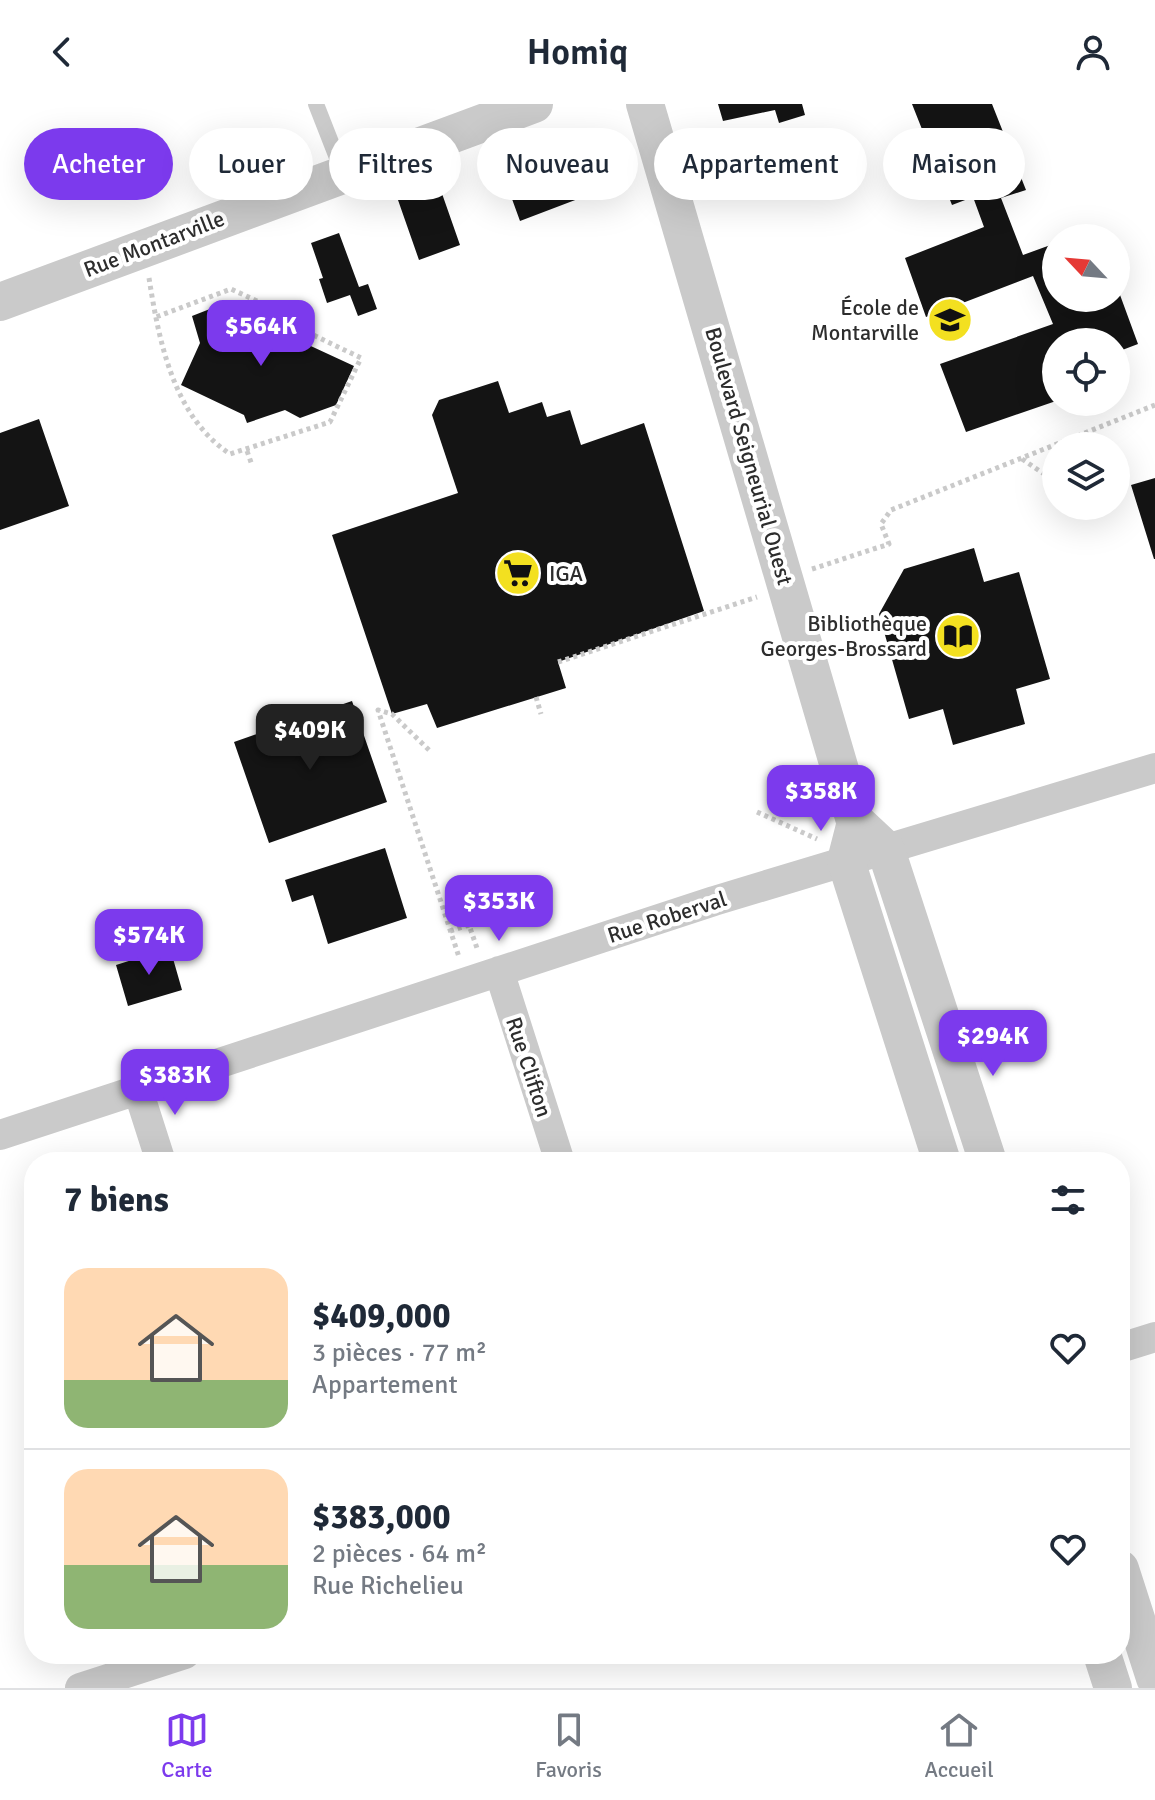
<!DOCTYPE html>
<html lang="fr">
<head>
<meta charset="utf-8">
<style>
  :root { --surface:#fff; --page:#f2f2f3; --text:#1f2937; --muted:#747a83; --line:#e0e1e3; --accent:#7c3aed }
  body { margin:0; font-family:Signika,sans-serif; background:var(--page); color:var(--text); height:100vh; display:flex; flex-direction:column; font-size:30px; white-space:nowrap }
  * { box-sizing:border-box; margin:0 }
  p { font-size:26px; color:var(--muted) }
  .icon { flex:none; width:44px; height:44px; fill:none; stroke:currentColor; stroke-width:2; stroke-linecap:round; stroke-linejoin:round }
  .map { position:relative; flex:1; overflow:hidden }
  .side { position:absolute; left:24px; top:1048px; width:1106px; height:512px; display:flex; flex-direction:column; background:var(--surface); border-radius:32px; box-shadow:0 8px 32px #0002 }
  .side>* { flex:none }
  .hud { position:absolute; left:24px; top:24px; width:1108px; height:72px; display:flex; gap:16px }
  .needle { width:52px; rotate:296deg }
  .buttons { position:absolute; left:1042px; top:120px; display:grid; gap:16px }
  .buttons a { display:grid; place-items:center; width:88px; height:88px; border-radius:50%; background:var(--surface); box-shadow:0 8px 32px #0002; font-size:40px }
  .price { position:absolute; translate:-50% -68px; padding:0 18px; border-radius:16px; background:var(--accent); color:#fff; font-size:26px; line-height:52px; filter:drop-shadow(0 2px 4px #0008) }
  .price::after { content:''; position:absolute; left:50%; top:48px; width:24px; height:18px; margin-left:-12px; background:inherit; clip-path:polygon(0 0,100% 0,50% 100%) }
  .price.active { background:#222; color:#fff }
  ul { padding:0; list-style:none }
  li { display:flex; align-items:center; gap:24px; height:200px; padding:0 40px }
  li+li { border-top:2px solid var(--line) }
  li span { display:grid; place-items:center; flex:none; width:224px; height:160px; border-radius:24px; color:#555 }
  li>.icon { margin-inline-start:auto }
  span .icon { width:96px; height:96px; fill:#fffc; stroke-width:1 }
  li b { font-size:34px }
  h2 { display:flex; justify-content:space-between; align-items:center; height:96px; padding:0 40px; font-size:34px }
  .chip { padding:0 28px; border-radius:36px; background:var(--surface); box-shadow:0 8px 32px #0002; font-size:28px; line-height:72px }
  .chip.active { background:var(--accent); color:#fff }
  header { display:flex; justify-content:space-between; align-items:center; height:104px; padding:0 40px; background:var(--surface); font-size:36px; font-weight:600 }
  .tab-bar { display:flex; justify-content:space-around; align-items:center; height:112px; border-top:2px solid var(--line); background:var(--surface); font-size:22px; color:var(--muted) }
  .tab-bar a { display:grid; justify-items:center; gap:4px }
  .tab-bar .active { color:var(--accent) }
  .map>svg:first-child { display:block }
  .building { fill:#141414 }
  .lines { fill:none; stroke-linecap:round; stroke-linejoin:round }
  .path { stroke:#cacaca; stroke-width:5; stroke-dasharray:4 4; stroke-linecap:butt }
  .service { stroke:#cacaca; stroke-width:16 }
  .minor { stroke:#cacaca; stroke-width:30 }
  .tertiary { stroke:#cacaca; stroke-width:38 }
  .labels { text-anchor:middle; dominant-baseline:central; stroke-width:8; stroke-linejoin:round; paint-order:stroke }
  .street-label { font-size:22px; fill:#2d2d2d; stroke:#fff }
  .poi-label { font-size:22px; fill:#2d2d2d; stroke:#fff; text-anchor:end }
</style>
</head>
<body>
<header><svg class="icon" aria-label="back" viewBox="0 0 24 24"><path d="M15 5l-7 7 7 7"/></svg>Homiq<svg class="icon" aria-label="person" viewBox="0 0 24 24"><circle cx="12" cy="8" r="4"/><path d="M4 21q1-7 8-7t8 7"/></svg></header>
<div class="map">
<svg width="1155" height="1584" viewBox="0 0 1155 1584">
  <rect width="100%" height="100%" fill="#fff"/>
  <path class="building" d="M718 0H802L805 11 779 19 775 6 723 17Z
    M912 0H992L1026 86 1001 94 1023 151 1056 139V194H1116V180L1138 240 1117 248 1125 272 1116 275V238H1056V297L966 328 940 260 1053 220 1033 172 926 213 905 154 984 123 973 93 952 101Z
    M582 32 598 40 612 82 520 117 500 62 534 50 536 56 562 47 560 41Z
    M439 81 460 141 419 156 398 96Z
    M1096 124 1100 134H1070Z
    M339 129 359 183 368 180 377 205 358 212 350 191 327 199 319 175 323 174 311 139Z
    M233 196 237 208 354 262 336 301 300 314 285 306 247 319 244 311 181 281 200 239 192 212Z
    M498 277 509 309 542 298 547 313 570 306 581 341 644 319 704 507 558 558 566 584 437 624 427 600 392 610 332 431 458 389 432 311 439 296Z
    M39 315 69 402 0 426V329Z
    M1155 374V455H1154L1131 381Z
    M974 444 984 478 1019 468 1050 575 1016 585 1025 620 953 641 943 605 909 615 879 510 904 465Z
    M352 597 387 698 269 739 234 638Z
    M385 744 407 814 328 840 313 791 292 798 285 776Z
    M170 844 182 886 128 902 116 861Z"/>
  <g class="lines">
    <path class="path" d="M149 174C159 237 173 312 230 350L330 318 361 254 262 206 257 197 231 185 156 213
      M247 347 252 361
      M1022 355 1056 378
      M812 465 889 440 881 420 891 406 1155 301
      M558 558 757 493
      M536 593 541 610
      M429 646 392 610 378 606 459 853
      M757 708 817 735
      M450 827 469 821 478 847"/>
    <path class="service" d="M316 0 343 69"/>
    <path class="minor" d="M499 867 560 1058
      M138 986 161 1058
      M0 1031 714 797 1155 664
      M1120 1244 1155 1233
      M80 1584 185 1550"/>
    <path class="tertiary" d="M645 0 855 717 886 746 988 1058
      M0 198 534 0
      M856 718 846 757 942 1058
      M1120 1465 1155 1574
      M1102 1550 1113 1584"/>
  </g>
  <defs>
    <g id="school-disc" transform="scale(2.3)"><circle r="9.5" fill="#f3e020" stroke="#fff"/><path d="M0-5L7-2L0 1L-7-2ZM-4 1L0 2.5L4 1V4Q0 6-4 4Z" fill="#111"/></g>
    <g id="supermarket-disc" transform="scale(2.3)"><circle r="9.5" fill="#f3e020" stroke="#fff"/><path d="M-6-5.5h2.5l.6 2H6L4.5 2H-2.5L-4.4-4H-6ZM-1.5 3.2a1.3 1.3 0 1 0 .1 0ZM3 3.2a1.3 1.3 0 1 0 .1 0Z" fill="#111"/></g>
    <g id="library-disc" transform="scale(2.3)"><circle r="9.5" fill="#f3e020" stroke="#fff"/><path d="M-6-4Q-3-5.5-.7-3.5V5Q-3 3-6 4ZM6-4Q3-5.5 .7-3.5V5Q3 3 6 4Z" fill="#111"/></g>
  </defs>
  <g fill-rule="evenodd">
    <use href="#school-disc" x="950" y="216"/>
    <use href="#supermarket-disc" x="518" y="469"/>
    <use href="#library-disc" x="958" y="532"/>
  </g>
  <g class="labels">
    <g class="street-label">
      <text transform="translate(154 140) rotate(-21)">Rue Montarville</text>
      <text transform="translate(749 352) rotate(74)">Boulevard Seigneurial Ouest</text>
      <text transform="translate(667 813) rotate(-18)">Rue Roberval</text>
      <text transform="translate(529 963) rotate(72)">Rue Clifton</text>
    </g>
    <g class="poi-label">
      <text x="919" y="203">École de<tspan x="919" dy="25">Montarville</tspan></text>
      <text x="549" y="469" text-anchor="start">IGA</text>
      <text x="927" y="519">Bibliothèque<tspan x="927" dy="25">Georges-Brossard</tspan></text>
    </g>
  </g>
</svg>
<div class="buttons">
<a><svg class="needle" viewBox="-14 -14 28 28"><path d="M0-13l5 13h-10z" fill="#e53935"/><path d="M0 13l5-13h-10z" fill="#747a83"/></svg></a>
<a><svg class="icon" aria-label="locate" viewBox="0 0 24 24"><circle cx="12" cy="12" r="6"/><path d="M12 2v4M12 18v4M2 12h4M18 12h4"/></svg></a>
<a><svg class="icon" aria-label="layers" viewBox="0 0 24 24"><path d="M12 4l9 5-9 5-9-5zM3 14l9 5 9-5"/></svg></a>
</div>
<b class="price" style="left:261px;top:264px">$564K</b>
<b class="price active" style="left:310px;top:668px">$409K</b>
<b class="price" style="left:821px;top:729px">$358K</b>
<b class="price" style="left:499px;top:839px">$353K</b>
<b class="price" style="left:149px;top:873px">$574K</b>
<b class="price" style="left:993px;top:974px">$294K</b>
<b class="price" style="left:175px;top:1013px">$383K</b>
<div class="hud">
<a class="chip active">Acheter</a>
<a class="chip">Louer</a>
<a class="chip">Filtres</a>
<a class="chip">Nouveau</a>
<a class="chip">Appartement</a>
<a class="chip">Maison</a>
</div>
<section class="side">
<h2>7 biens<svg class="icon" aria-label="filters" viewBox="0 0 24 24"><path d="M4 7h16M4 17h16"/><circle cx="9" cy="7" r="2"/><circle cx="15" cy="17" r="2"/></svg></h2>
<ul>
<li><span style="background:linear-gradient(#ffd9b3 70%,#8fb573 0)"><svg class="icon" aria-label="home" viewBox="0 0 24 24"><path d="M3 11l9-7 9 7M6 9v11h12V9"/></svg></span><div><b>$409,000</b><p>3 pièces · 77 m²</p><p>Appartement</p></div><svg class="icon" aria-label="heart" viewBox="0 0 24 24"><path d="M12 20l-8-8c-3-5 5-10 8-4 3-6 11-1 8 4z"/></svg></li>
<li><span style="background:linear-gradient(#ffd9b3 60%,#8fb573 0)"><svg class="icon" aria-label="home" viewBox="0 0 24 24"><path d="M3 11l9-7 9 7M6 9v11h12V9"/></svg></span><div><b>$383,000</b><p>2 pièces · 64 m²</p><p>Rue Richelieu</p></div><svg class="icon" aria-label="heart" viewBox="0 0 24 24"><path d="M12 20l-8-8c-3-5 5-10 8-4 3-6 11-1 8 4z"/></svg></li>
</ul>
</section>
</div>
<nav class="tab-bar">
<a class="active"><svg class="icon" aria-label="map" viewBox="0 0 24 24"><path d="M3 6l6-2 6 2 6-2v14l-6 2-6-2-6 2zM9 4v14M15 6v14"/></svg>Carte</a>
<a><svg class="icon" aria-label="saved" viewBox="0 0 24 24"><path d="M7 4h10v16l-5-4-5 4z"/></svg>Favoris</a>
<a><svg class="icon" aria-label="home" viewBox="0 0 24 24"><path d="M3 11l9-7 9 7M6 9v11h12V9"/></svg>Accueil</a>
</nav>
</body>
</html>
